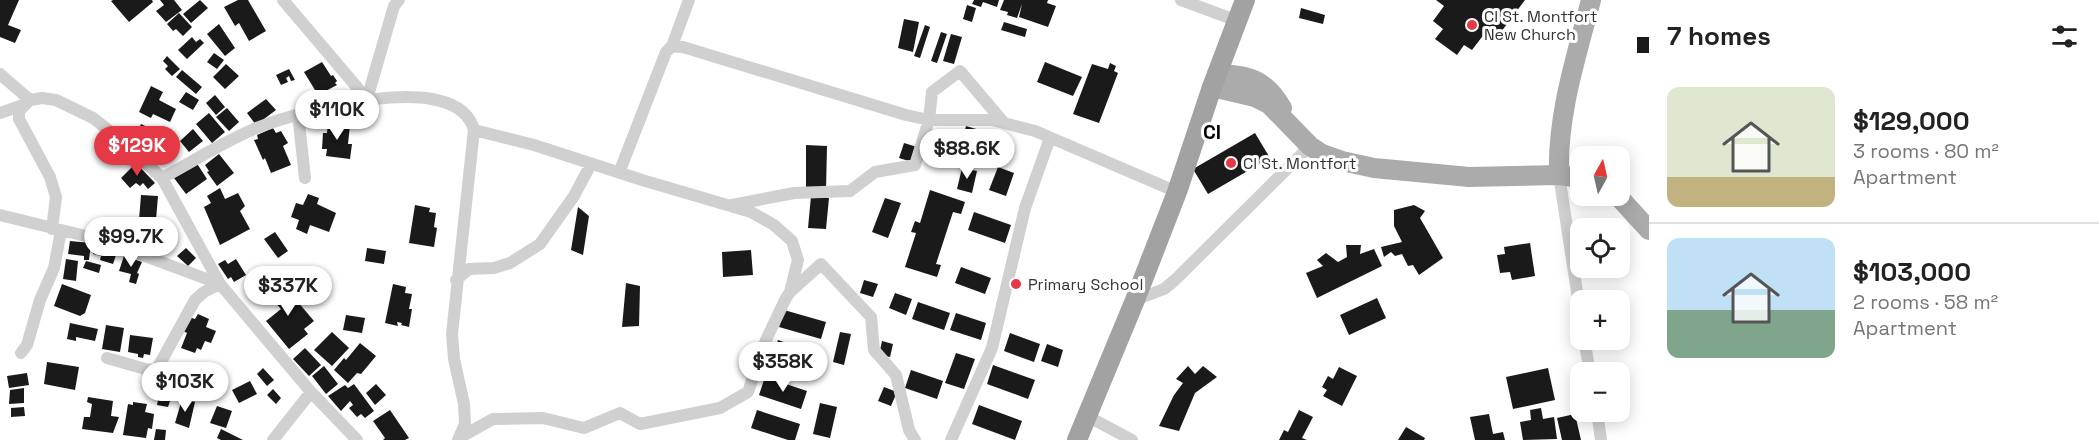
<!DOCTYPE html>
<html lang="en">
<head>
<meta charset="utf-8">
<style>
  :root { --surface:#fff; --page:#f2f2f2; --text:#222; --muted:#767676; --line:#e0e0e0; --accent:#e63946 }
  body { margin:0; font-family:"Space Grotesk",sans-serif; background:var(--page); color:var(--text); height:100vh; display:flex; flex-direction:column; font-size:22px; white-space:nowrap }
  * { box-sizing:border-box; margin:0 }
  p { font-size:20px; color:var(--muted) }
  .icon { flex:none; width:33px; height:33px; fill:none; stroke:currentColor; stroke-width:2; stroke-linecap:round; stroke-linejoin:round }
  .map { position:relative; flex:1; overflow:hidden }
  .sheet { display:flex; flex-direction:column; background:var(--surface); width:450px }
  .sheet>* { flex:none }
  .needle { width:39px; rotate:8deg }
  .controls { position:absolute; left:1570px; top:146px; display:grid; gap:12px }
  .controls a { display:grid; place-items:center; width:60px; height:60px; border-radius:12px; background:var(--surface); box-shadow:0 3px 15px #0003; font-size:30px }
  .price { position:absolute; translate:-50% -51px; padding:0 14px; border-radius:21px; background:#fff; color:#222; font-size:20px; line-height:39px; filter:drop-shadow(0 2px 3px #0008) }
  .price::after { content:''; position:absolute; left:50%; top:36px; width:18px; height:14px; margin-left:-9px; background:inherit; clip-path:polygon(0 0,100% 0,50% 100%) }
  .price.on { background:var(--accent); color:#fff }
  ul { padding:0; list-style:none }
  li { display:flex; align-items:center; gap:18px; height:150px; padding:0 18px }
  li+li { border-top:2px solid var(--line) }
  li span { display:grid; place-items:center; flex:none; width:168px; height:120px; border-radius:12px; color:#555 }
  li>.icon { margin-inline-start:auto }
  span .icon { width:72px; height:72px; fill:#fffc; stroke-width:1 }
  li b { font-size:26px }
  h2 { display:flex; justify-content:space-between; align-items:center; height:72px; padding:0 18px; font-size:26px }
  main { display:flex; flex:1; min-height:0 }
  .map>svg:first-child { display:block }
  .building { fill:#1a1a1a }
  .lines { fill:none; stroke-linecap:round; stroke-linejoin:round }
  .minor { stroke:#d0d0d0; stroke-width:12 }
  .primary { stroke:#ababab; stroke-width:20 }
  .trunk { stroke:#a2a2a2; stroke-width:20 }
  .poi-dot { fill:#e63946; stroke:#fff; stroke-width:2 }
  .labels { text-anchor:middle; dominant-baseline:central; stroke-width:6; stroke-linejoin:round; paint-order:stroke }
  .poi-label { font-size:16px; fill:#333; stroke:#fff; text-anchor:start }
  .quarter-label { font-size:20px; font-weight:bold; fill:#000; stroke:#fff }
</style>
</head>
<body>
<main>
<div class="map">
<svg width="1649" height="440" viewBox="0 0 1649 440">
  <rect width="100%" height="100%" fill="#fff"/>
  <path class="building" d="M0 0H19L8 25 21 30 15 43 0 37Z
    M113 0H152L153 2 129 22 111 1Z
    M160 0H174L182 10 166 22 156 11 164 5Z
    M200 0 208 8 191 23 183 14Z
    M238 0H248L266 31 249 41 239 23 235 26 224 7Z
    M974 0H999L997 7 983 2 981 7 972 4Z
    M1004 0H1048L1047 3 1056 6 1048 27 1019 17 1022 4 1017 18 1007 15 1008 12 1000 10Z
    M1436 0H1525L1495 40 1485 33 1472 50 1464 45 1457 55 1435 39 1443 29 1433 21 1444 6Z
    M967 5 976 8 972 22 963 19Z
    M1301 8 1325 15 1323 24 1299 18Z
    M179 13 192 27 183 36 176 29 173 31 167 24Z
    M904 19 919 22 913 52 898 48Z
    M1004 22 1027 29 1025 37 1001 30Z
    M219 24 235 48 225 56 207 34Z
    M925 25 930 27 920 58 914 56Z
    M941 32 947 34 937 63 931 61Z
    M951 34 962 37 954 64 943 61Z
    M192 37 196 42 200 39 204 43 187 59 178 50Z
    M1637 37H1649V53H1637Z
    M214 53 224 60 217 69 207 62Z
    M167 56 180 69 172 76 165 69 168 66 163 61Z
    M322 62 331 76 333 75 337 81 335 83 337 85 318 95 304 72Z
    M1045 62 1082 77 1073 96 1037 82Z
    M1110 63 1116 66 1114 71 1118 73 1099 123 1073 114 1092 64 1108 69Z
    M226 64 239 76 225 89 213 77Z
    M289 69 295 80 291 81 289 76 286 78 288 82 281 85 276 75Z
    M182 70 202 87 196 94 176 77Z
    M151 86 163 92 159 100 176 109 170 122 153 114 151 118 139 112Z
    M186 92 199 100 193 110 179 102Z
    M215 95 225 107 216 115 206 103Z
    M266 99 276 110 256 125 247 113Z
    M227 108 239 122 229 131 216 117Z
    M209 113 225 132 212 143 196 124Z
    M328 122 350 125 348 144H352L350 159 326 156 327 149H322L323 133H327Z
    M141 124 160 133 153 147 135 137Z
    M966 126 1004 137 999 153 962 141Z
    M273 128 276 133 281 131 288 143 283 146 291 165 271 173 265 158 263 160 254 140 258 139 257 135Z
    M193 129 203 141 189 152 180 141Z
    M1255 133 1270 158 1208 194 1193 169Z
    M904 143 917 147 912 162 899 158Z
    M806 145 827 146 826 191 806 190Z
    M219 154 234 173 217 186 207 172 209 171 205 165Z
    M196 162 207 179 186 194 174 178Z
    M136 163 155 183 148 189 143 183 140 186 136 183 130 188 121 178Z
    M998 167 1014 173 1006 196 989 190Z
    M962 168 977 171 972 193 957 189Z
    M220 188 225 199 238 193 245 206 240 211 250 229 220 245 204 207 211 203 207 196Z
    M930 190 965 202 961 214 953 212 936 264 941 265 937 277 905 267 916 233 911 232 915 221 920 223Z
    M308 194 319 198 317 204 336 213 329 232 310 225 307 234 296 229 299 220 291 217 296 203 303 205Z
    M141 195 158 196 155 232 140 231 141 221 139 220Z
    M811 196 829 198 826 229 808 228Z
    M885 198 901 203 888 238 872 232Z
    M415 205 430 208 429 212 436 213 434 227 437 228 434 247 409 243Z
    M1414 205 1425 211 1420 218 1443 258 1419 275 1413 265 1408 266 1402 254 1395 256 1391 252 1384 257 1381 247 1402 242 1394 226V210Z
    M578 207 589 216 583 255 571 250Z
    M974 212 1011 225 1005 243 968 230Z
    M135 232 152 235 149 249 133 246Z
    M275 232 288 251 278 258 264 239Z
    M70 241 91 243 89 260H84V256L68 254Z
    M97 241 118 249 113 264 100 260 101 256 93 254Z
    M1530 243 1535 276 1512 280 1510 272 1500 273 1497 255 1505 254 1504 247Z
    M1346 245H1361L1360 254 1374 249 1382 266 1317 298 1306 273 1323 266 1317 260 1326 253 1338 262 1347 257Z
    M186 248 196 258 188 266 177 256Z
    M367 248 386 251 384 264 365 261Z
    M751 250 753 275 723 277 722 252Z
    M124 256 142 262 137 273 139 274 136 284 129 282 131 274 119 271Z
    M66 259 78 261 76 281 63 279Z
    M236 259 246 275 234 282 231 277 228 279 218 264 225 260 228 264Z
    M86 261 101 265 99 273 83 268Z
    M961 267 991 278 985 294 955 283Z
    M864 280 878 284 873 297 860 293Z
    M281 282 314 321 304 329 308 334 289 349 266 321 281 309 267 293Z
    M626 283 640 286 639 326 622 327Z
    M62 284 91 295 85 313 80 316 54 306Z
    M393 284 406 287 405 293 412 294 409 309H412L409 327 401 325 402 323 397 322 398 326 385 323Z
    M895 293 912 299 906 315 889 308Z
    M1377 298 1386 318 1349 335 1340 315Z
    M918 302 950 313 944 330 912 319Z
    M784 310 826 322 821 339 779 327Z
    M956 313 986 323 981 340 950 330Z
    M198 314 209 319 206 327 216 331 211 343 205 341 201 350 197 348 195 353 181 348 187 333 183 331 189 317 195 319Z
    M346 315 365 318 362 333 343 330Z
    M70 323 98 329 95 341 76 337V341L67 339Z
    M106 325 124 328 120 352 102 349Z
    M332 332 349 348 332 366 314 350Z
    M840 332 851 334 844 365 833 362Z
    M1010 333 1040 344 1034 362 1004 351Z
    M130 335 153 338 150 355 144 354 143 358 138 357V354L128 352Z
    M778 340 819 354 812 374 771 360Z
    M882 341 893 344 890 357 879 355Z
    M360 343 376 356 361 374 357 373 348 383 334 370 344 358 346 360Z
    M1047 344 1063 350 1058 367 1041 361Z
    M305 348 321 365 309 376 293 359Z
    M956 353 975 359 964 389 945 383Z
    M47 362 79 367 75 390 44 384Z
    M993 365 1035 380 1028 399 987 384Z
    M178 366 192 373 184 388 170 381Z
    M324 366 338 384 326 394 312 376Z
    M1188 366 1195 374 1203 366 1217 377 1195 393 1179 431 1159 426 1174 395 1183 383 1176 379Z
    M1339 367 1357 376 1342 406 1323 396 1327 390 1322 387 1328 376 1333 379Z
    M263 368 274 380 267 386 257 374Z
    M1548 368 1555 400 1513 409 1506 377Z
    M911 370 943 381 937 399 905 388Z
    M27 373 29 385 9 388 7 376Z
    M765 377 807 391 801 409 759 395Z
    M250 381 257 394 239 403 232 390Z
    M354 384 374 411 365 418 361 414 357 417 349 408 353 405 350 401 341 411 328 396 345 385 348 388Z
    M376 384 386 395 375 405 366 393Z
    M884 387 897 392 891 406 878 401Z
    M24 388V403L9 404 10 390Z
    M160 389 173 392 168 407 157 405Z
    M273 389 281 398 276 404 267 395Z
    M88 397 113 401 111 416 119 417 113 433 82 429 84 417H90L92 404 87 402Z
    M182 399 195 402 189 428 175 423Z
    M133 402 147 404 145 412 154 414 152 429 148 428 146 438 123 435 128 404 133 405Z
    M820 403 837 407 830 438 813 434Z
    M979 405 1022 421 1015 440 972 424Z
    M217 406 232 411 226 428 210 423Z
    M24 407 25 416 11 417V408Z
    M1541 408 1543 419 1554 417 1557 439 1523 440 1520 422 1531 420 1530 410Z
    M390 410 409 438 405 440H383L385 438 373 421Z
    M757 410 800 424 795 440H788L751 428Z
    M1299 410 1313 417 1302 438 1307 440H1279L1284 430 1288 432Z
    M1489 414 1493 434 1503 432 1505 440H1475L1470 417Z
    M1575 414 1581 440H1562L1557 418Z
    M1406 427 1425 438 1424 440H1398Z
    M156 429 166 430 165 440H154Z
    M221 429 243 440H221L217 438Z"/>
  <g class="lines">
    <path class="minor" d="M283 0 367 99
      M1181 0 1238 21
      M672 46 689 0
      M0 74 30 100
      M367 99 394 6 399 0
      M0 113 23 105
      M298 114 305 178
      M619 173 666 52 672 46 683 47 906 115 929 120H992L1035 131 1177 192
      M1559 175 1581 318
      M162 178C194 161 226 140 259 127 301 111 457 67 474 130
      M732 205 794 193 850 191 875 172 915 165 929 120 932 92 960 71 1004 123
      M0 215 102 240 220 284
      M52 229 56 197 50 177 19 119V111L30 100 42 98 56 100 93 118 120 139 162 178 220 284 311 392 357 440
      M456 280 469 269 494 268 510 263 540 244 574 196 591 164
      M1135 300 1164 289 1175 280 1310 146
      M1584 339 1590 372
      M21 353 27 345 40 300 54 268 61 231
      M107 358 149 370 157 369 195 300 204 292 220 284
      M1597 411 1601 440
      M1087 416 1132 440
      M459 438 493 419 543 418 584 428 620 413 640 424 720 408 748 392 766 340 786 298 790 292 821 264 871 317 874 350 896 375 909 430 915 440
      M273 440 311 392
      M458 440 465 424 464 404 454 359 452 334 474 130 534 145 642 180 751 212 774 225 792 241 798 260 790 292
      M951 440 992 348 1025 208 1050 138"/>
    <path class="primary" d="M1217 74C1249 75 1265 79 1282 108
      M1212 87 1255 97 1269 104 1310 146 1322 154 1342 161 1374 168 1469 177 1559 175 1581 178
      M1559 175C1557 115 1576 58 1591 0
      M1617 195 1649 230"/>
    <path class="trunk" d="M1077 440 1135 300 1177 192 1212 87 1245 0"/>
  </g>
  <g class="poi-dot">
    <circle cx="1472" cy="25" r="6"/>
    <circle cx="1231" cy="163" r="6"/>
    <circle cx="1016" cy="284" r="6"/>
  </g>
  <g class="labels">
    <g class="poi-label">
      <text x="1484" y="16">CI St. Montfort<tspan x="1484" dy="18">New Church</tspan></text>
      <text x="1243" y="163">CI St. Montfort</text>
      <text x="1028" y="284">Primary School</text>
    </g>
    <g class="quarter-label">
      <text x="1212" y="132">CI</text>
    </g>
  </g>
</svg>
<div class="controls">
<a><svg class="needle" viewBox="-14 -14 28 28"><path d="M0-13l5 13h-10z" fill="#e53935"/><path d="M0 13l5-13h-10z" fill="#767676"/></svg></a>
<a><svg class="icon" aria-label="locate" viewBox="0 0 24 24"><circle cx="12" cy="12" r="6"/><path d="M12 2v4M12 18v4M2 12h4M18 12h4"/></svg></a>
<a>+</a>
<a>−</a>
</div>
<b class="price" style="left:337px;top:141px">$110K</b>
<b class="price on" style="left:137px;top:177px">$129K</b>
<b class="price" style="left:967px;top:180px">$88.6K</b>
<b class="price" style="left:131px;top:268px">$99.7K</b>
<b class="price" style="left:288px;top:317px">$337K</b>
<b class="price" style="left:783px;top:393px">$358K</b>
<b class="price" style="left:185px;top:413px">$103K</b>
</div>
<section class="sheet">
<h2>7 homes<svg class="icon" aria-label="filters" viewBox="0 0 24 24"><path d="M4 7h16M4 17h16"/><circle cx="9" cy="7" r="2"/><circle cx="15" cy="17" r="2"/></svg></h2>
<ul>
<li><span style="background:linear-gradient(#dfe7d0 75%,#c2b280 0)"><svg class="icon" aria-label="home" viewBox="0 0 24 24"><path d="M3 11l9-7 9 7M6 9v11h12V9"/></svg></span><div><b>$129,000</b><p>3 rooms · 80 m²</p><p>Apartment</p></div></li>
<li><span style="background:linear-gradient(#bfe0f5 60%,#7fa58c 0)"><svg class="icon" aria-label="home" viewBox="0 0 24 24"><path d="M3 11l9-7 9 7M6 9v11h12V9"/></svg></span><div><b>$103,000</b><p>2 rooms · 58 m²</p><p>Apartment</p></div></li>
</ul>
</section>
</main>
</body>
</html>
